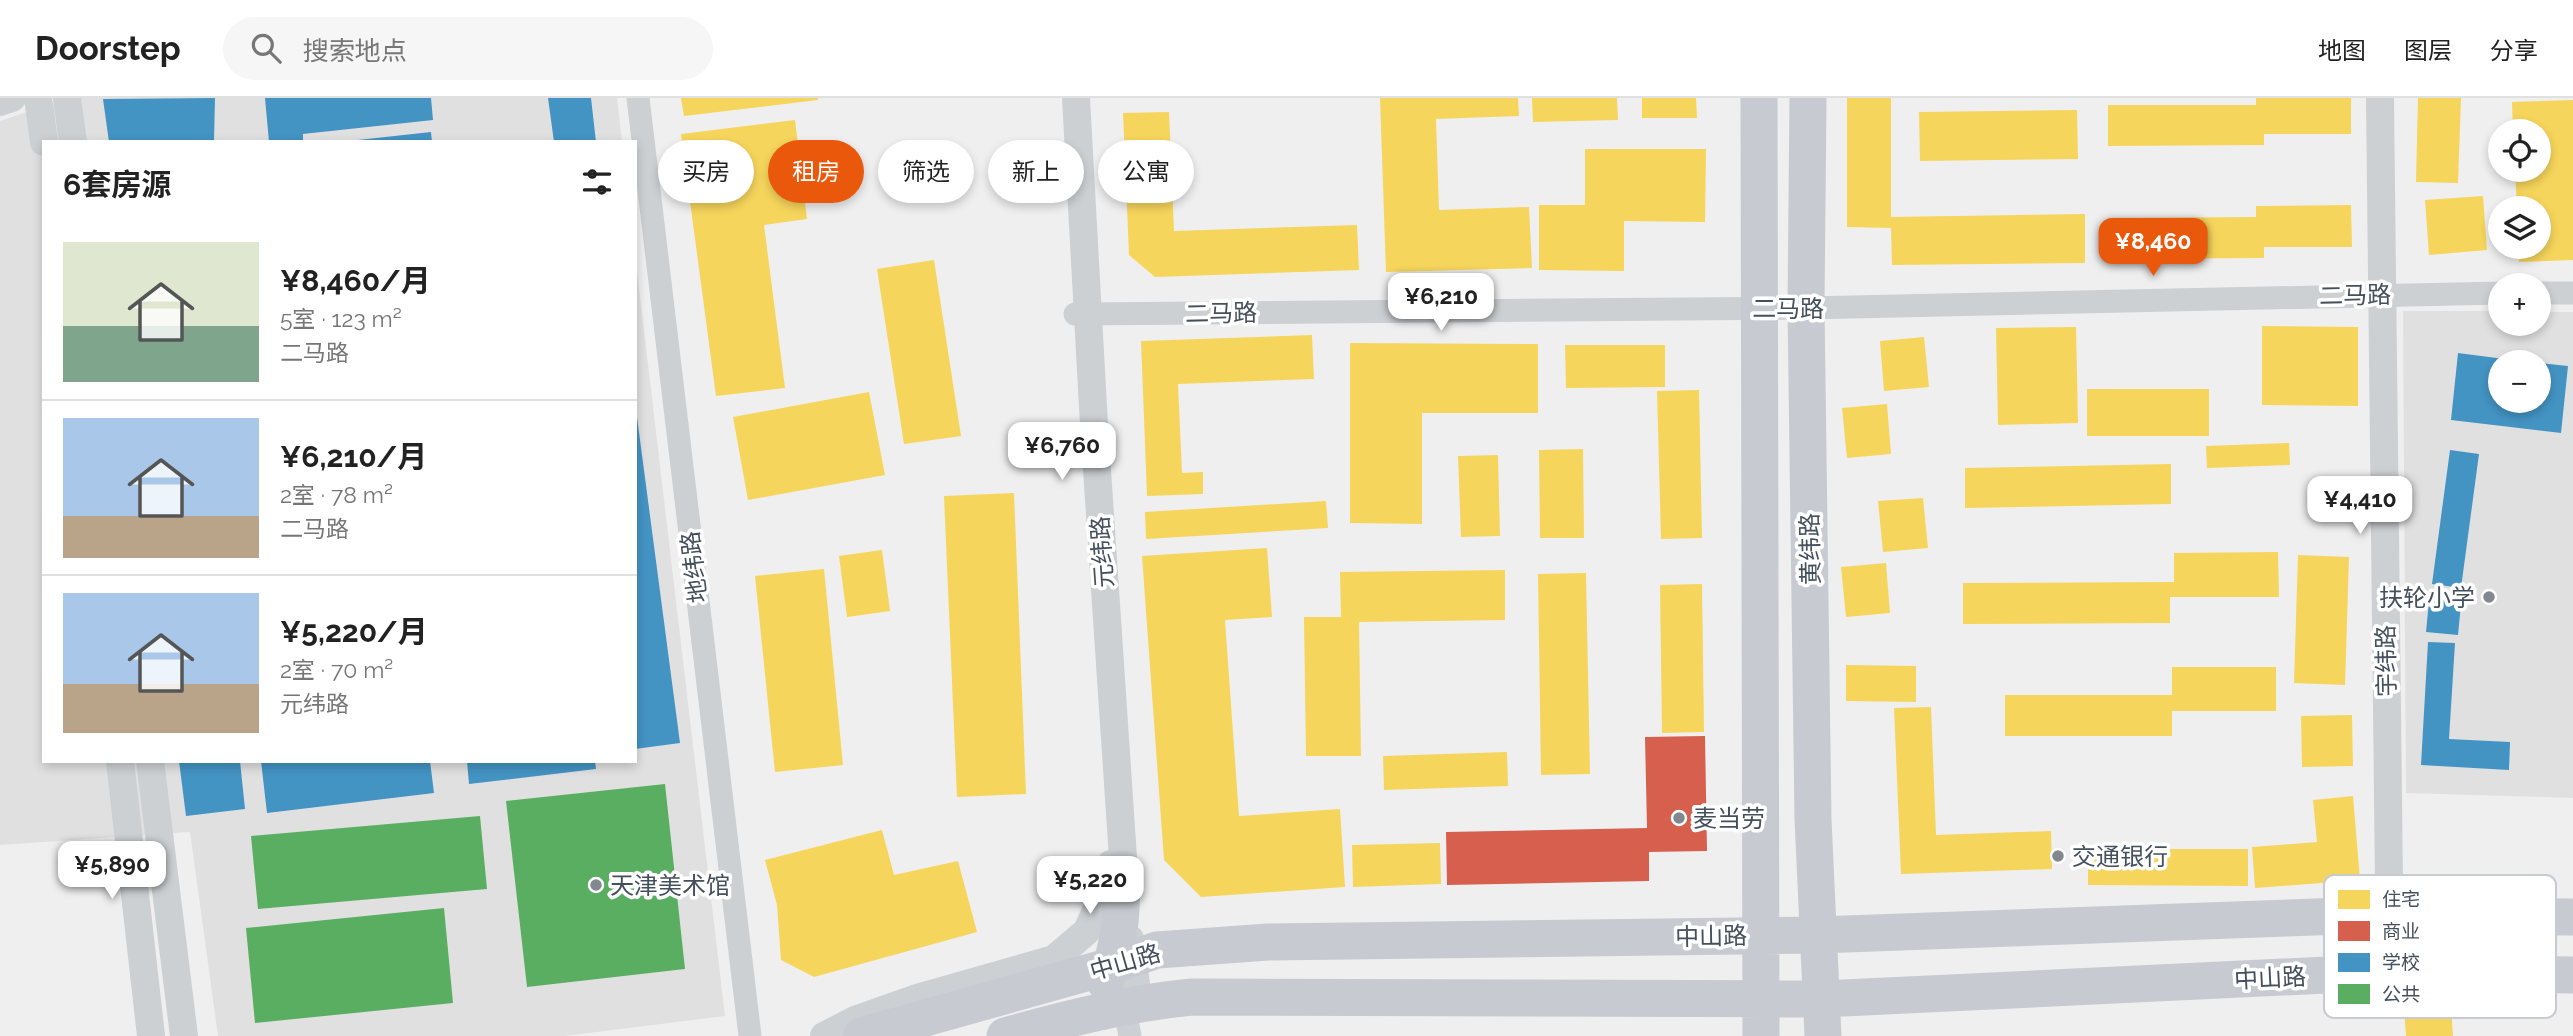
<!DOCTYPE html>
<html lang="zh">
<head>
<meta charset="utf-8">
<style>
  :root { --surface:#fff; --page:#f6f6f6; --text:#222; --muted:#767676; --line:#e0e0e0; --accent:#ea580c }
  body { margin:0; font-family:Raleway,"Noto Sans SC",sans-serif; background:var(--page); color:var(--text); height:100vh; display:flex; flex-direction:column; font-size:26px; white-space:nowrap }
  * { box-sizing:border-box; margin:0 }
  p { font-size:23px; color:var(--muted) }
  .icon { flex:none; width:38px; height:38px; fill:none; stroke:currentColor; stroke-width:2; stroke-linecap:round; stroke-linejoin:round }
  .map { position:relative; flex:1; overflow:hidden }
  .side { position:absolute; left:42px; top:42px; width:595px; height:623px; display:flex; flex-direction:column; background:var(--surface); border-radius:0px; box-shadow:0 4px 10px #0003 }
  .side>* { flex:none }
  .top-card { position:absolute; left:658px; top:42px; width:665px; height:63px; display:flex; gap:14px }
  .controls { position:absolute; left:2488px; top:21px; display:grid; gap:14px }
  .controls a { display:grid; place-items:center; width:63px; height:63px; border-radius:50%; background:var(--surface); box-shadow:0 4px 10px #0003; font-size:35px }
  .price { position:absolute; translate:-50% -60px; padding:0 16px; border-radius:14px; background:#fff; color:#222; font-size:23px; line-height:46px; filter:drop-shadow(0 2px 4px #0008) }
  .price::after { content:''; position:absolute; left:50%; top:42px; width:21px; height:16px; margin-left:-10px; background:inherit; clip-path:polygon(0 0,100% 0,50% 100%) }
  .price.active { background:var(--accent); color:#fff }
  ul { padding:0; list-style:none }
  li { display:flex; align-items:center; gap:21px; height:175px; padding:0 21px }
  li+li { border-top:2px solid var(--line) }
  li span { display:grid; place-items:center; flex:none; width:196px; height:140px; border-radius:0px; color:#555 }
  li>.icon { margin-inline-start:auto }
  span .icon { width:84px; height:84px; fill:#fffc; stroke-width:1 }
  li b { font-size:30px }
  h2 { display:flex; justify-content:space-between; align-items:center; height:84px; padding:0 21px; font-size:30px }
  .chip { padding:0 24px; border-radius:32px; background:var(--surface); box-shadow:0 4px 10px #0003; font-size:24px; line-height:63px }
  .chip.active { background:var(--accent); color:#fff }
  header { display:flex; align-items:center; gap:42px; box-sizing:border-box; height:98px; padding:0 35px; background:var(--surface); border-bottom:2px solid var(--line) }
  header strong { font-size:33px }
  nav { display:flex; gap:38px; margin-inline-start:auto; font-size:24px }
  .search { width:490px; height:63px; background:var(--page); display:flex; align-items:center; gap:18px; box-sizing:border-box; padding:0 24px; border-radius:38px; color:var(--muted); font-size:26px }
  .map>svg:first-child { display:block }
  .education { fill:#e1e0e1; fill-rule:evenodd }
  .homes { fill:#f6d55c }
  .shops { fill:#d6604d }
  .schools { fill:#4393c3 }
  .public { fill:#5aae61 }
  .lines { fill:none; stroke-linecap:round; stroke-linejoin:round }
  .minor { stroke:#ccd0d3; stroke-width:23 }
  .tertiary { stroke:#ccd0d3; stroke-width:28 }
  .primary { stroke:#c7cad0; stroke-width:37 }
  .poi-dot { fill:#818890; stroke:#fff; stroke-width:2.5 }
  .labels { text-anchor:middle; dominant-baseline:central; stroke-width:7; stroke-linejoin:round; paint-order:stroke }
  .street-label { font-size:24px; fill:#45505d; stroke:#fff }
  .poi-label { font-size:24px; fill:#45505d; stroke:#fff; text-anchor:start }
  .key { fill:#fff; stroke:#c7cace; stroke-width:2 }
  .key-label { font-size:19px; fill:#45505d }
</style>
</head>
<body>
<header>
<strong>Doorstep</strong>
<div class="search"><svg class="icon" aria-label="search" viewBox="0 0 24 24"><circle cx="10" cy="10" r="6"/><path d="M15 15l6 6"/></svg>搜索地点</div>
<nav><a>地图</a><a>图层</a><a>分享</a></nav>
</header>
<div class="map">
<svg width="2573" height="938" viewBox="0 0 2573 938">
  <rect width="100%" height="100%" fill="#f0efef"/>
  <path class="education" d="M68 0H617L622 44H44V663H635V156L725 918 565 938H218L190 734 0 747V23Z
    M2403 213H2501V226H2539V214H2573V700L2406 695ZM2501 264H2539V303H2501Z"/>
  <path class="homes" d="M681 0H818V2L684 18Z
    M1380 0H1518L1519 18 1436 21 1439 112 1529 109 1532 170 1386 174Z
    M1532 0H1617L1618 22 1533 24Z
    M1642 0H1696L1697 20H1642Z
    M1847 0H1891V119L2085 116V165L1892 167 1891 130 1847 129Z
    M2256 0H2351V36H2264V47L2108 48V7H2256Z
    M2418 0H2461L2458 85 2416 84Z
    M2573 2V162L2519 164 2518 149H2539V110H2517L2515 72H2539V33H2513L2512 4Z
    M2077 12 2078 61 1920 63 1919 14Z
    M1169 14 1174 133 1357 127 1359 172 1155 179 1129 157 1123 15Z
    M795 22 807 121 764 127 785 290 716 298 681 36Z
    M1585 51H1706L1705 124 1624 123V173L1539 172V107H1585Z
    M2483 98 2487 152 2429 157 2425 102Z
    M2351 107 2352 149H2264V160L2108 161V120L2256 119V108Z
    M934 162 961 338 904 346 877 171Z
    M2262 228 2358 229V308L2262 307Z
    M2076 229 2078 325 1998 327 1996 230Z
    M1312 237 1314 281 1178 286 1182 375 1203 374V396L1147 398 1141 243Z
    M1924 239 1929 289 1884 293 1880 243Z
    M1350 245 1538 246V315H1422V426L1350 425Z
    M1565 247H1665V289L1566 290Z
    M2087 291H2209V338H2087Z
    M1699 292 1702 440 1661 441 1657 293Z
    M869 294 885 377 748 402 733 319Z
    M1887 306 1891 356 1847 360 1842 310Z
    M2289 345 2290 367 2207 370 2206 348Z
    M1583 351 1584 440H1540L1539 352Z
    M1498 357 1500 438 1461 439 1458 358Z
    M2171 366V406L1965 410V370Z
    M1014 395 1026 696 957 699 944 398Z
    M1923 400 1928 450 1883 454 1878 403Z
    M1326 403 1328 430 1146 441 1145 414Z
    M1267 450 1272 519 1225 522 1239 718 1340 711 1345 789 1201 799 1164 762 1142 458Z
    M882 452 890 513 847 519 839 458Z
    M2278 454 2279 499H2170V525L1963 526V485L2174 484V455Z
    M2298 457 2349 459 2345 587 2294 585Z
    M1886 465 1890 515 1846 519 1841 469Z
    M824 471 843 667 775 674 755 478Z
    M1505 472V522L1359 524 1361 658H1306L1304 519H1341L1340 474Z
    M1586 475 1590 676 1541 677 1538 476Z
    M1702 486 1704 634 1662 635 1660 487Z
    M1846 567 1916 568V604L1846 603Z
    M2172 569H2276V613H2172V638H2005V597H2172Z
    M1931 609 1936 737 2051 733 2052 771 1901 776 1894 610Z
    M2352 617 2353 668 2302 669 2301 618Z
    M1507 654 1508 688 1384 692 1383 658Z
    M2353 698 2360 782 2255 790 2252 749 2317 744 2313 702Z
    M882 732 894 777 958 763 977 834 814 879 781 862 777 807 765 762Z
    M1440 745 1441 786 1353 789 1352 747Z
    M2088 751H2248V788L2088 787Z
    M2451 908 2453 938H2406L2404 911Z"/>
  <path class="shops" d="M1705 638 1707 753 1649 754V783L1447 787 1446 734 1647 730 1645 639Z"/>
  <path class="schools" d="M215 0 214 43 109 44 103 1Z
    M265 0H431L433 22 303 36V44H269Z
    M548 0H591L596 44H554Z
    M431 34 432 44H358V42Z
    M2458 255 2520 263 2501 264V303H2539V265L2568 268 2561 335 2451 322Z
    M635 304 680 645 635 651Z
    M2450 352 2479 356 2461 490 2432 486Z
    M2430 493 2462 496 2458 537 2426 534Z
    M2428 544 2455 545 2449 641 2510 644 2509 672 2421 667Z
    M179 663H240L245 711 186 718Z
    M261 663H430L434 695 267 715Z
    M467 663H595L596 671 469 686Z"/>
  <path class="public" d="M665 686 685 871 527 889 506 703Z
    M480 718 487 791 258 811 251 738Z
    M444 810 453 905 255 925 246 830Z"/>
  <g class="lines">
    <path class="minor" d="M638 0 750 938
      M2539 195H2573
      M1075 216 1806 210 2501 195
      M1122 897 1130 938"/>
    <path class="tertiary" d="M38 0 44 44
      M67 0 73 44
      M1076 0 1094 327 1125 790
      M2380 0 2390 874
      M0 4 12 0
      M120 663 151 938
      M150 663 184 938
      M1130 841 1139 908
      M824 938 855 922 917 900 1054 861 1087 833 1098 808 1111 766"/>
    <path class="primary" d="M1759 0 1761 938
      M1808 0 1806 210 1813 721 1823 938
      M1105 884C1121 844 1122 813 1122 771
      M861 938 1111 868 1157 852 1268 844 1818 837 2370 817 2573 819
      M1005 938C1066 921 1129 905 1192 899L1822 901 2390 874 2573 877"/>
  </g>
  <g class="poi-dot">
    <circle cx="2489" cy="499" r="7"/>
    <circle cx="1679" cy="720" r="7"/>
    <circle cx="2058" cy="758" r="7"/>
    <circle cx="596" cy="787" r="7"/>
  </g>
  <g class="labels">
    <g class="street-label">
      <text transform="translate(2355 197) rotate(-1)">二马路</text>
      <text x="1788" y="210">二马路</text>
      <text transform="translate(1221 215) rotate(-1)">二马路</text>
      <text transform="translate(1810 451) rotate(-91)">黄纬路</text>
      <text transform="translate(1102 454) rotate(-94)">元纬路</text>
      <text transform="translate(694 469) rotate(-97)">地纬路</text>
      <text transform="translate(2386 563) rotate(-91)">宇纬路</text>
      <text transform="translate(1711 838) rotate(-1)">中山路</text>
      <text transform="translate(1125 864) rotate(-16)">中山路</text>
      <text transform="translate(2270 880) rotate(-3)">中山路</text>
    </g>
    <g class="poi-label">
      <text x="2475" y="499" text-anchor="end">扶轮小学</text>
      <text x="1693" y="720">麦当劳</text>
      <text x="2072" y="758">交通银行</text>
      <text x="610" y="787">天津美术馆</text>
    </g>
  </g>
  <rect x="2324" y="777" width="232" height="143" rx="10" class="key"/>
  <rect x="2338" y="792" width="32" height="19" fill="#f6d55c"/>
  <rect x="2338" y="823" width="32" height="20" fill="#d6604d"/>
  <rect x="2338" y="855" width="32" height="19" fill="#4393c3"/>
  <rect x="2338" y="886" width="32" height="20" fill="#5aae61"/>
  <g class="key-label">
    <text x="2382" y="808">住宅</text>
    <text x="2382" y="840">商业</text>
    <text x="2382" y="871">学校</text>
    <text x="2382" y="903">公共</text>
  </g>
</svg>
<div class="controls">
<a><svg class="icon" aria-label="locate" viewBox="0 0 24 24"><circle cx="12" cy="12" r="6"/><path d="M12 2v4M12 18v4M2 12h4M18 12h4"/></svg></a>
<a><svg class="icon" aria-label="layers" viewBox="0 0 24 24"><path d="M12 4l9 5-9 5-9-5zM3 14l9 5 9-5"/></svg></a>
<a>+</a>
<a>−</a>
</div>
<b class="price active" style="left:2153px;top:180px">¥8,460</b>
<b class="price" style="left:1441px;top:235px">¥6,210</b>
<b class="price" style="left:1062px;top:384px">¥6,760</b>
<b class="price" style="left:2360px;top:438px">¥4,410</b>
<b class="price" style="left:112px;top:803px">¥5,890</b>
<b class="price" style="left:1090px;top:818px">¥5,220</b>
<div class="top-card">
<a class="chip">买房</a>
<a class="chip active">租房</a>
<a class="chip">筛选</a>
<a class="chip">新上</a>
<a class="chip">公寓</a>
</div>
<section class="side">
<h2>6套房源<svg class="icon" aria-label="filters" viewBox="0 0 24 24"><path d="M4 7h16M4 17h16"/><circle cx="9" cy="7" r="2"/><circle cx="15" cy="17" r="2"/></svg></h2>
<ul>
<li><span style="background:linear-gradient(#dfe7d0 60%,#7fa58c 0)"><svg class="icon" aria-label="home" viewBox="0 0 24 24"><path d="M3 11l9-7 9 7M6 9v11h12V9"/></svg></span><div><b>¥8,460/月</b><p>5室 · 123 m²</p><p>二马路</p></div></li>
<li><span style="background:linear-gradient(#a9c7e8 70%,#b9a48a 0)"><svg class="icon" aria-label="home" viewBox="0 0 24 24"><path d="M3 11l9-7 9 7M6 9v11h12V9"/></svg></span><div><b>¥6,210/月</b><p>2室 · 78 m²</p><p>二马路</p></div></li>
<li><span style="background:linear-gradient(#a9c7e8 65%,#b9a48a 0)"><svg class="icon" aria-label="home" viewBox="0 0 24 24"><path d="M3 11l9-7 9 7M6 9v11h12V9"/></svg></span><div><b>¥5,220/月</b><p>2室 · 70 m²</p><p>元纬路</p></div></li>
</ul>
</section>
</div>
</body>
</html>
